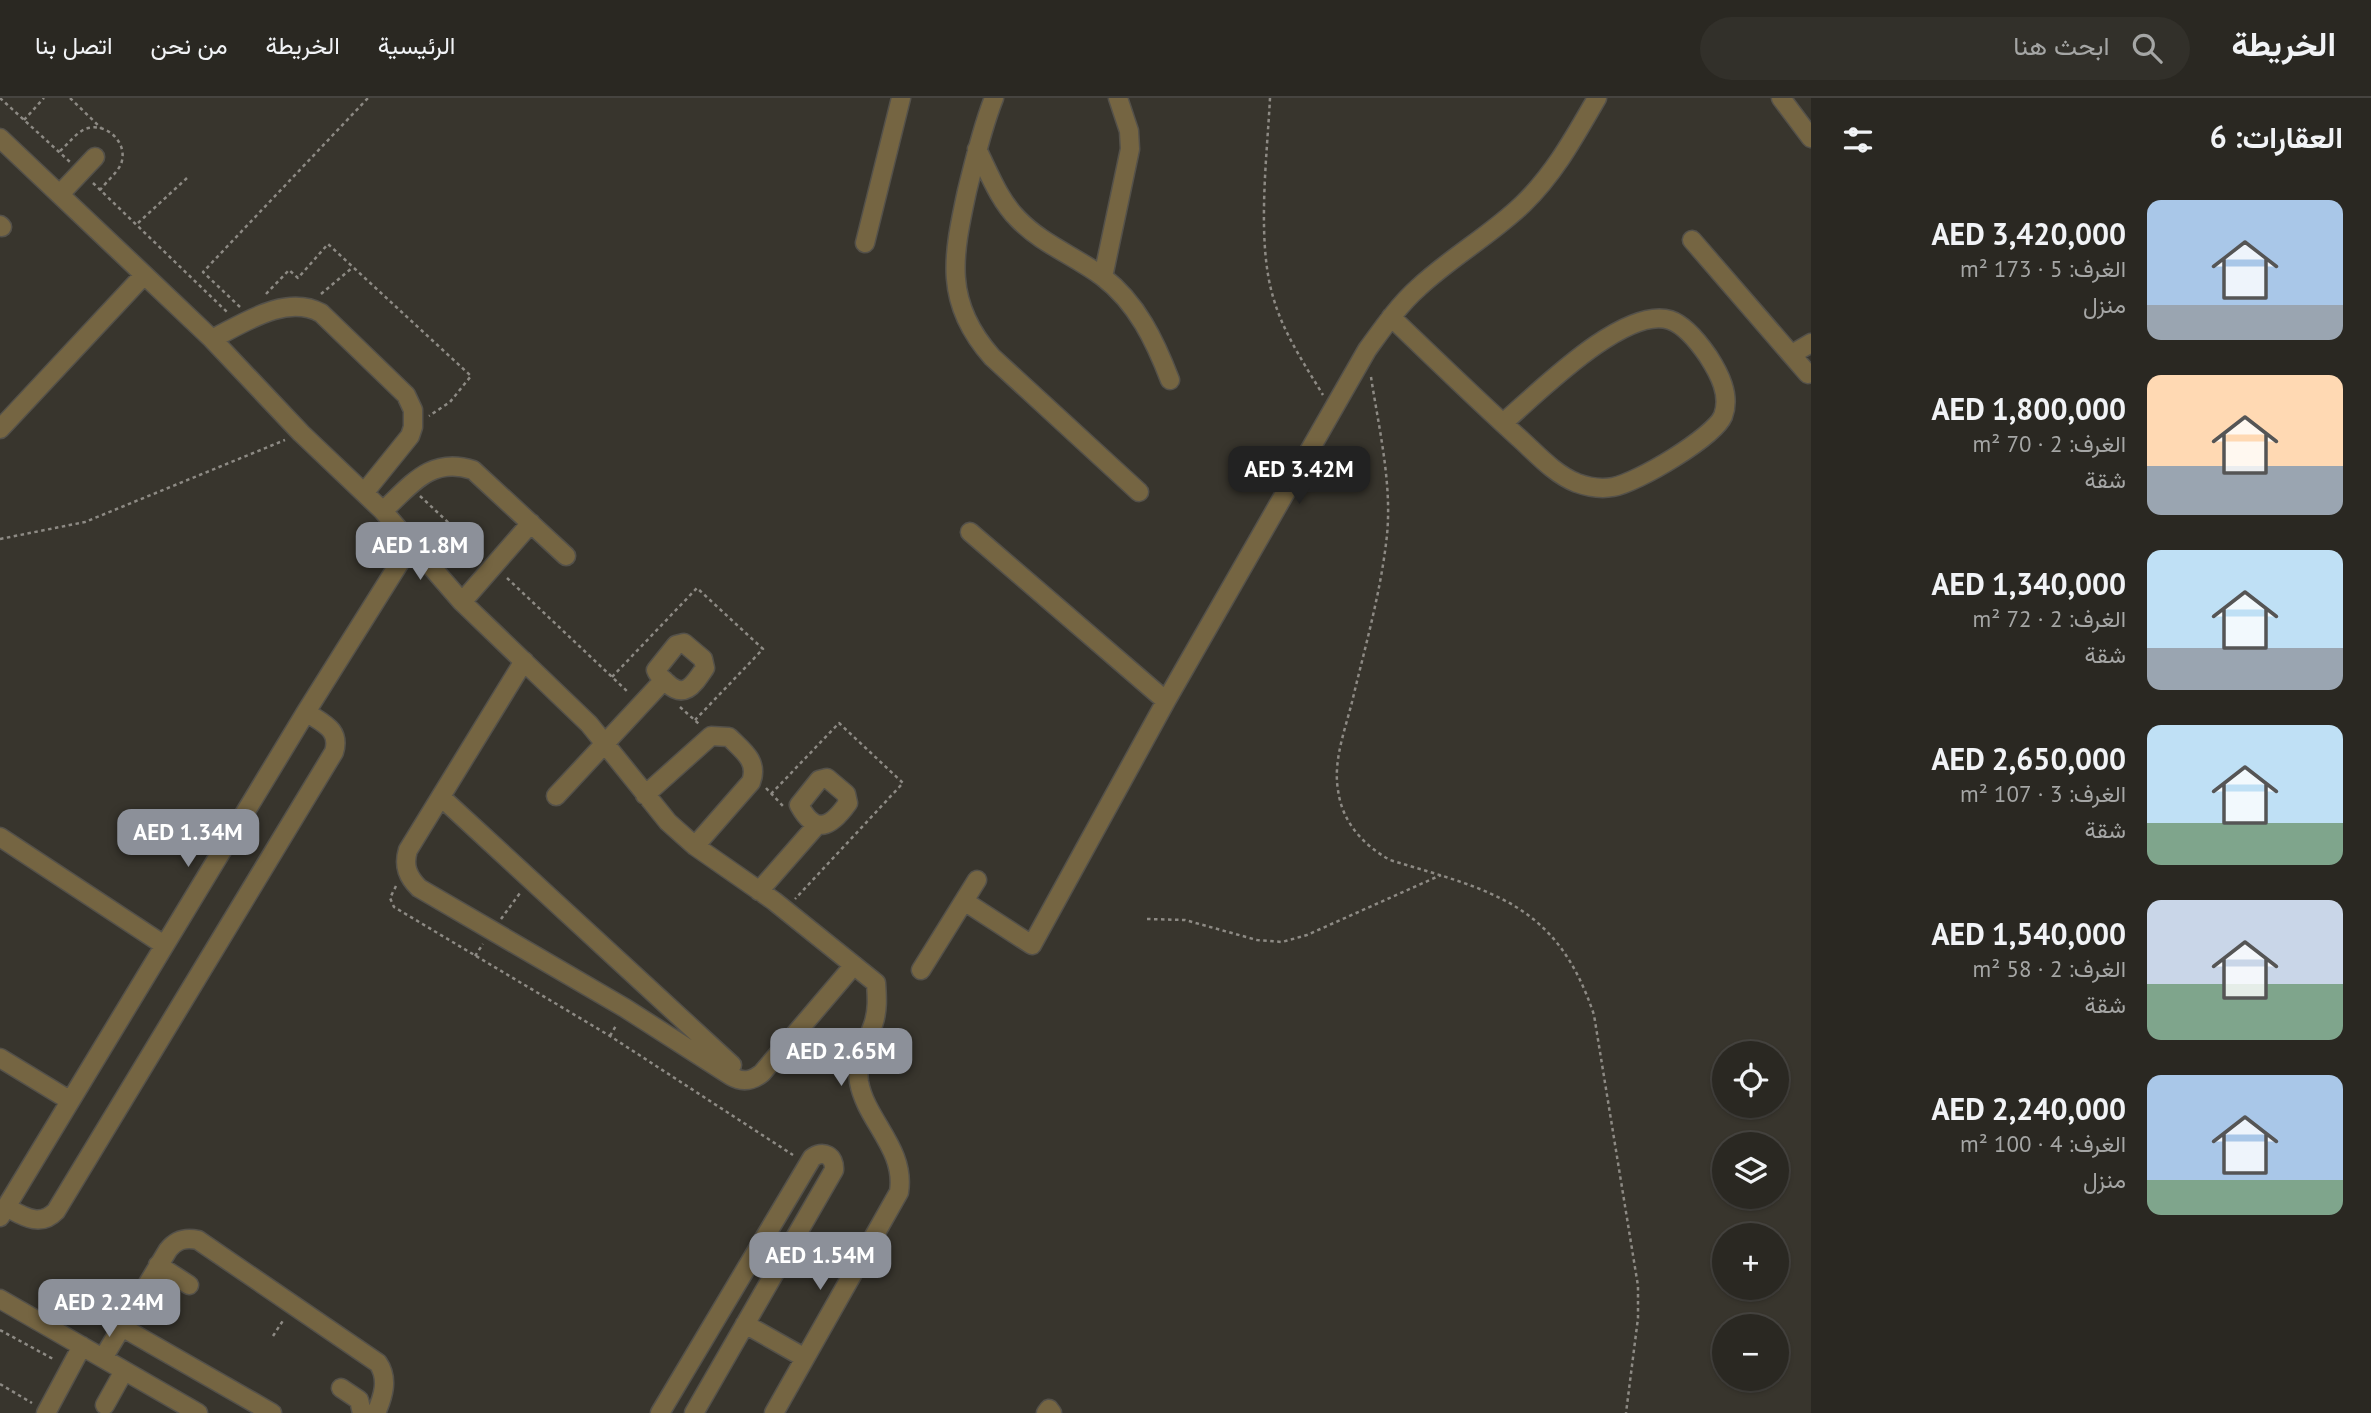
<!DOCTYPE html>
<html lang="ar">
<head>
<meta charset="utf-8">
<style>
  :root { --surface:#2a2822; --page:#32302a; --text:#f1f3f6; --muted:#a5a6a5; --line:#464440; --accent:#8c9099 }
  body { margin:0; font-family:"PT Sans",Vazirmatn,sans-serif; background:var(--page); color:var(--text); direction:rtl; height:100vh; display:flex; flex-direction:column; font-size:26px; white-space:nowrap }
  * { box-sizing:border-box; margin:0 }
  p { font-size:23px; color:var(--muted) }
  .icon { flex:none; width:38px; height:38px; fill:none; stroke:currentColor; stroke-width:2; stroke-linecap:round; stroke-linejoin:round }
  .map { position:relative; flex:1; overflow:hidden; direction:ltr }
  .panel { display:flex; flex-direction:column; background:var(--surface); width:560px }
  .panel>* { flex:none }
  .controls { position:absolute; left:1712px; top:943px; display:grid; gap:14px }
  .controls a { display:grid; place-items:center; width:77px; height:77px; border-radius:50%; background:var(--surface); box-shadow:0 2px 5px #0004,0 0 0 2px var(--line); font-size:35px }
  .price { position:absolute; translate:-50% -60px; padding:0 16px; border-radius:14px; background:var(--accent); color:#fff; font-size:23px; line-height:46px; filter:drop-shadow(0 2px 4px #0008) }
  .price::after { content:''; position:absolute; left:50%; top:42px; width:21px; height:16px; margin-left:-10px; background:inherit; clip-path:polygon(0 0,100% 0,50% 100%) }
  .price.current { background:#222; color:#fff }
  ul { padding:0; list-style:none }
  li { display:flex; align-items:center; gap:21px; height:175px; padding:0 28px }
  li span { display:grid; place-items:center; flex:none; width:196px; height:140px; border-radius:14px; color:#555 }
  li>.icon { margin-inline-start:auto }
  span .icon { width:84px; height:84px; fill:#fffc; stroke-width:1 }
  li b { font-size:30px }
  h2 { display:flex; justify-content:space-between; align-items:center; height:84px; padding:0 28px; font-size:30px }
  header { display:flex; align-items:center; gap:42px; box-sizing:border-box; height:98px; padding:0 35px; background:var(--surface); border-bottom:2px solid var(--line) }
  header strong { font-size:33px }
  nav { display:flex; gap:38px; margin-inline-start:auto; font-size:24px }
  .search { width:490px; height:63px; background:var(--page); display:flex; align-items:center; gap:18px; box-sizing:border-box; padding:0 24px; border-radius:38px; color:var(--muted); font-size:26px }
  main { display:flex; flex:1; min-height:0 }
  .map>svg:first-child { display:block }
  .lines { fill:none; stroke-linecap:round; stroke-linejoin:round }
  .minor-casing { stroke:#54514a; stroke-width:21 }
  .path { stroke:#8d8a84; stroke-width:2.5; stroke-dasharray:3.5 3.5; stroke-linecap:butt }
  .minor { stroke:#756542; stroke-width:18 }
</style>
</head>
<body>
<header>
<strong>الخريطة</strong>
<div class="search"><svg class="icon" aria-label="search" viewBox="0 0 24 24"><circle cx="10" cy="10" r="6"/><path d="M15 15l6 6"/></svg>ابحث هنا</div>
<nav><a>الرئيسية</a><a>الخريطة</a><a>من نحن</a><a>اتصل بنا</a></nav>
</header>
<main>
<section class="panel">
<h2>العقارات: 6<svg class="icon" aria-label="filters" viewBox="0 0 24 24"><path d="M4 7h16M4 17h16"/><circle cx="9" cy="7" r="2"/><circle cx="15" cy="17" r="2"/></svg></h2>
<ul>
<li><span style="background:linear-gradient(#a9c7e8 75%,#9aa5b1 0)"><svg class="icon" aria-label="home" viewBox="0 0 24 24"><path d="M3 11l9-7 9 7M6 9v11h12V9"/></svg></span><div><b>AED 3,420,000</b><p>الغرف: 5 · 173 m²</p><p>منزل</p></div></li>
<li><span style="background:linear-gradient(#ffd9b3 65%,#9aa5b1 0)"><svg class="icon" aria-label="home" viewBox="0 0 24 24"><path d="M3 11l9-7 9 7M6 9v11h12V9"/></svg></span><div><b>AED 1,800,000</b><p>الغرف: 2 · 70 m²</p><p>شقة</p></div></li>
<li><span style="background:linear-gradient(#bfe0f5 70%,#9aa5b1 0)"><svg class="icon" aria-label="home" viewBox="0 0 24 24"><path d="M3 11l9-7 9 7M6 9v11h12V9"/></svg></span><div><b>AED 1,340,000</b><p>الغرف: 2 · 72 m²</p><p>شقة</p></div></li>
<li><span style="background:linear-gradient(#bfe0f5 70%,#7fa58c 0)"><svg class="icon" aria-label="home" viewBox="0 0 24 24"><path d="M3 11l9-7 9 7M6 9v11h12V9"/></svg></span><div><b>AED 2,650,000</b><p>الغرف: 3 · 107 m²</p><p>شقة</p></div></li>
<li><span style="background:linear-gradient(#c9d6e8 60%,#7fa58c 0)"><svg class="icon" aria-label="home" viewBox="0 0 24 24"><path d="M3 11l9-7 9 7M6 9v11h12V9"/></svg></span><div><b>AED 1,540,000</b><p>الغرف: 2 · 58 m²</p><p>شقة</p></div></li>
<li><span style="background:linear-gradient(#a9c7e8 75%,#7fa58c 0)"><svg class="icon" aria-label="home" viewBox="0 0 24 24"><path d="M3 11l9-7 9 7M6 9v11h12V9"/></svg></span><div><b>AED 2,240,000</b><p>الغرف: 4 · 100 m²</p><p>منزل</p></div></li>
</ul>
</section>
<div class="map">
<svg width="1811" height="1315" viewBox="0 0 1811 1315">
  <rect width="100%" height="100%" fill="#38352d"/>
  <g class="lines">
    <g class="minor-casing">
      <path id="minor" d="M994 0C982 30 975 61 967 93 953 158 943 204 992 259L1139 394
        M1781 0 1811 40
        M0 40 212 241 301 335 383 413 462 504 589 626 668 724 695 748 774 803 876 885C877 899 878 913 873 927 866 947 856 962 859 984 866 1023 906 1051 899 1094L774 1315
        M977 51C989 75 999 102 1018 121 1042 146 1075 158 1103 179 1137 205 1155 243 1170 282
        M60 96 95 59
        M0 127 2 129
        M1692 142 1808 276
        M865 145 901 0
        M1103 179 1130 51 1129 33 1118 0
        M1391 219C1433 259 1475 300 1518 339 1536 355 1554 376 1577 385 1588 389 1602 391 1613 389 1637 385 1714 339 1723 318 1731 297 1719 275 1708 258 1699 245 1685 227 1670 222 1624 207 1536 297 1503 325
        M212 241C244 225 286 196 321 215L406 297 413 312V329L410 338 364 395
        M1792 256 1811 245
        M0 331 144 177
        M383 413C411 387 431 358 473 372L566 458
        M970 434 1166 603
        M462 504 531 425
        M684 545 703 561 705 570C694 586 685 602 667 585 662 580 658 578 656 572L676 547Z
        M524 563 408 752C403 768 408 779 419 790L625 910 731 978C743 985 752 983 762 975L854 867
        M827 680 846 696 848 705C831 729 816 738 799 707L819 682Z
        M645 697 711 638 729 639C742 652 759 663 751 684L695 748
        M556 698 664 582
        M441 699 732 967
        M0 739 164 847
        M759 793 817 727
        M964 803 1032 847 1166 603 1367 252C1383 230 1398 208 1418 190 1451 159 1491 137 1523 106 1555 75 1575 38 1597 0
        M921 872 977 782
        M0 960 69 1002
        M6 1109C23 1118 40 1130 56 1113L334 654C341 631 322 625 306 614
        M0 1119 306 614 412 445
        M158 1167 189 1187
        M0 1201 198 1315
        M745 1226 805 1260
        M120 1228 272 1315
        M103 1260 168 1152C176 1142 185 1139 198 1142L378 1265C389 1281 383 1299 376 1315
        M341 1290 359 1302 362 1315
        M105 1307 124 1273
        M46 1315 82 1248
        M660 1315 812 1060C823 1051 835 1058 834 1072L694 1315
        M1046 1315 1049 1311 1052 1315"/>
    </g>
    <path class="path" d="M0 0 70 64
      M70 0 101 30
      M1270 0C1267 60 1256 146 1274 202 1284 236 1305 267 1323 297
      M24 22 44 0
      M60 53C68 46 76 35 85 31 106 23 129 45 121 66 117 75 106 84 100 92
      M93 85 227 214
      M138 125 187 80
      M266 196 289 172 298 180 328 146 471 278 450 304 429 318
      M321 196 353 169
      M240 209 203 174 368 0
      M1371 279C1379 331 1392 385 1387 437 1381 494 1365 549 1352 604 1345 632 1333 663 1338 692 1342 724 1363 747 1390 762 1492 793 1557 805 1594 917L1638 1188V1220L1626 1315
      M420 398 482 456
      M0 441 85 424 285 342
      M507 480 629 595
      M612 579 697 490 763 551 695 622
      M680 609 699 626
      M766 690 783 708
      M771 696 839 625 903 685 795 801
      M396 788 390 800 394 809 610 938 793 1057
      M501 821 520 795
      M1147 821 1185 822 1257 842 1282 844 1307 837 1441 777
      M475 858 483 846
      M610 938 617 926
      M0 1232 55 1262
      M273 1238 284 1221
      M0 1286 32 1305"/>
    <use href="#minor" class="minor"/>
  </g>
</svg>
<div class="controls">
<a><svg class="icon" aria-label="locate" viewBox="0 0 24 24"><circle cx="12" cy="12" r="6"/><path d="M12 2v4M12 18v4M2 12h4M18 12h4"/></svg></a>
<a><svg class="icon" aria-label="layers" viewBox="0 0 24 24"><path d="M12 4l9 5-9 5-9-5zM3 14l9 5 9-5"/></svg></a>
<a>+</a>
<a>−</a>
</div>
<b class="price current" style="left:1299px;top:408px">AED 3.42M</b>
<b class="price" style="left:420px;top:484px">AED 1.8M</b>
<b class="price" style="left:188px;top:771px">AED 1.34M</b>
<b class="price" style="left:841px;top:990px">AED 2.65M</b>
<b class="price" style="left:820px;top:1194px">AED 1.54M</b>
<b class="price" style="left:109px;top:1241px">AED 2.24M</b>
</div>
</main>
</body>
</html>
